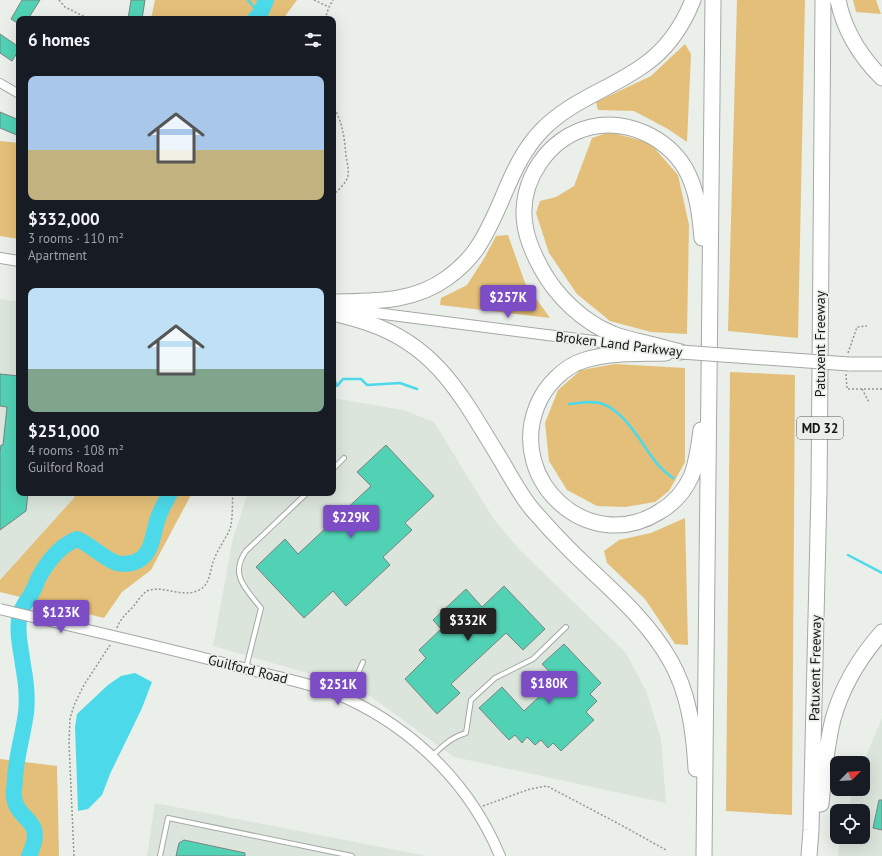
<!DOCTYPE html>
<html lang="en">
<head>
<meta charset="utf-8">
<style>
  :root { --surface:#171b24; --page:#242831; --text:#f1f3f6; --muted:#9ea1a6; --accent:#7d4dc5 }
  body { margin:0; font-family:"PT Sans",sans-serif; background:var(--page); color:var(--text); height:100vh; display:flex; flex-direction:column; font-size:15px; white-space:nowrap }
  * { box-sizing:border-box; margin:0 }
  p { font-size:13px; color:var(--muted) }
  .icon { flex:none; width:22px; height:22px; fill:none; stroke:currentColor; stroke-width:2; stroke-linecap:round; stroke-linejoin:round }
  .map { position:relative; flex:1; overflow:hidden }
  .details { position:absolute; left:16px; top:16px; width:320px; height:480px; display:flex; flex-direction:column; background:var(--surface); border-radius:8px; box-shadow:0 4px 16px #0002 }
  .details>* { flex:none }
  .needle { width:26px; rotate:66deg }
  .controls { position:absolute; left:830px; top:756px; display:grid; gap:8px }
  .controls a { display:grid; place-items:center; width:40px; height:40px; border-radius:8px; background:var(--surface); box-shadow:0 4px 16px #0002; font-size:20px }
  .price { position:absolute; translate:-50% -34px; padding:0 9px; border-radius:4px; background:var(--accent); color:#fff; font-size:13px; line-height:26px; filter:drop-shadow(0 1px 2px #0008) }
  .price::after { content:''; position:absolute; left:50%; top:24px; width:12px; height:9px; margin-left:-6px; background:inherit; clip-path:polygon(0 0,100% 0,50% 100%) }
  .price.selected { background:#222; color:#fff }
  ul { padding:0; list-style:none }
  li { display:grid; align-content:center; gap:8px; height:212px; padding:0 12px }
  li span { display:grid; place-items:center; height:124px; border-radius:8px; color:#555 }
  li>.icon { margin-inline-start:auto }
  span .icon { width:72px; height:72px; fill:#fffc; stroke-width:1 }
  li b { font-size:17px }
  h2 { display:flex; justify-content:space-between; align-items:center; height:48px; padding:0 12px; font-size:17px }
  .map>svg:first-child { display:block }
  .built { fill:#dbe5db }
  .green { fill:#e3bf79 }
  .water { fill:#4cd9ea }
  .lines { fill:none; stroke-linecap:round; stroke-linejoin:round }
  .stream { stroke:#4cd9ea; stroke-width:2.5 }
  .river { stroke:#4cd9ea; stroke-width:16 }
  .building { fill:#52d2b5; stroke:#7b817f }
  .service-casing { stroke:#a4a9a4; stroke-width:6 }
  .minor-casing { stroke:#a4a9a4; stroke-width:10 }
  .tertiary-casing { stroke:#a4a9a4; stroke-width:12 }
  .primary-casing { stroke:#a4a9a4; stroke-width:15 }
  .motorway-casing { stroke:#a4a9a4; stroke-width:17 }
  .path { stroke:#949894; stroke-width:1.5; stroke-dasharray:2 2; stroke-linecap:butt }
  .service { stroke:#fff; stroke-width:4 }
  .minor { stroke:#fff; stroke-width:8 }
  .tertiary { stroke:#fff; stroke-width:10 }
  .primary { stroke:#fff; stroke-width:13 }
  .motorway { stroke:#fff; stroke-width:15 }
  .tertiary-bridge-casing { stroke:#a4a9a4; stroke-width:12; stroke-linecap:butt }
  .primary-bridge-casing { stroke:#a4a9a4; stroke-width:15; stroke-linecap:butt }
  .tertiary-bridge { stroke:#fff; stroke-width:10 }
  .primary-bridge { stroke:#fff; stroke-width:13 }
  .labels { text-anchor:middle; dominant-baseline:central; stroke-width:3.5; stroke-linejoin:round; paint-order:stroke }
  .shield { fill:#eaefea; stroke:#545654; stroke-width:1 }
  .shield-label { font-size:13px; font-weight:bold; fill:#131513 }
  .street-label { font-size:14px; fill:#131513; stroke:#eaefea }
</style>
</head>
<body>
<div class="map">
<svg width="882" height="856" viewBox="0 0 882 856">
  <rect width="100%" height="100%" fill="#eaefea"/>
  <path class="built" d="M0 299 19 302V493H75L74 498 0 580Z
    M333 398 403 410 434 422 493 518 519 549 626 653 646 691 661 739 666 803 454 757 370 696 332 680 213 646 233 538 248 493H333Z
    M882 718V856H838L840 837H863V811H847L854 789H863V763Z
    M155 803 427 856H147Z"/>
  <path class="green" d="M155 0H297L283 19H151Z
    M737 0H805L798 338 728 331Z
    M853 0H876L881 14 856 12Z
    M685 44 691 54 687 142 668 129 634 111 598 110 596 102 651 76Z
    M610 132 650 143 678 175 689 225 687 334 651 332 610 321 577 294 549 253 536 213 540 201 556 197 574 186 592 138Z
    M0 141 19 143V239L0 236Z
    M508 235 525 283 550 318 440 305 441 298 467 285 485 257 496 236Z
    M615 364 685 368V462L669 491 655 502 625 507 597 506 567 490 549 461 545 423 558 390 581 370Z
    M730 372 795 375 792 815 726 811Z
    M75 493H192L151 570 122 592 104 618 0 592V580L74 498Z
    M685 518 688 645 675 644 645 599 607 563 604 551 619 540 651 533Z
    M0 759 57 766 59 856H0Z"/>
  <path class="water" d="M135 673 152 682 142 708 110 774 102 795 88 809 78 811 75 727 77 714 108 685 121 676Z"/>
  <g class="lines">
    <path class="stream" d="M248 0 260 14
      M333 376 337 386 343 379H361L367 385 400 383 417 389
      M569 404C580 403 593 400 603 404 626 413 641 443 655 461 660 468 666 473 673 478
      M848 555 882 573"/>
    <path class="river" d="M255 19 260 14 266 0
      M29 856C47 817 18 824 14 797 13 791 15 785 15 779 16 756 23 736 26 713 28 697 26 681 23 665 21 649 16 631 20 614 22 607 26 602 30 596 33 591 36 585 38 579 47 562 59 546 77 539 91 545 101 556 114 562 119 565 126 564 132 563 153 558 152 535 158 518 161 509 166 501 170 493"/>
  </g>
  <path class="building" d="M22 0H40L28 19H19V24L11 19Z
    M131 0H145L142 19H128Z
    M0 34 19 47V50L12 61 0 53Z
    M0 112 19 120V136L0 128Z
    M0 374 19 376V493H28L26 511 0 530V452L1 445H3L7 407 0 406Z
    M386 445 434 496 405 523 412 530 383 557 390 565 346 606 333 591 304 618 256 567 285 539 298 554 371 486 357 472Z
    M504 586 545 629 523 650 506 633 451 684 460 693 437 714 405 679 426 658 419 650 441 629 433 620 466 589 482 607Z
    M564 644 601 683 590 694 597 701 586 712 594 720 561 751 553 743 548 748 541 740 535 745 527 737 522 743 515 735 509 740 479 708 502 687 524 711 557 680 542 664Z
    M879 800H882V830L873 828Z
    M184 840 245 853V856H176L179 843Z"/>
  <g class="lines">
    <g class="service-casing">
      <path id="service" d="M333 469 344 458
        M246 668 261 608C246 589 229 575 246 551L307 493
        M347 698 363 662
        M432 756C443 746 451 737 466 733L471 700 495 678 533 659 566 627
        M160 856 168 818 352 856"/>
    </g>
    <g class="minor-casing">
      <path id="minor" d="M0 83 19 94"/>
    </g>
    <g class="tertiary-casing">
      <path id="tertiary" d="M0 258 19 261
        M337 308 633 346
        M126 639C173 650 220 662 267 674 294 681 323 687 348 699 416 731 471 786 500 856"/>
    </g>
    <g class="primary-casing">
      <path id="primary" d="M849 364H882"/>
    </g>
    <g class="motorway-casing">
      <path id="motorway" d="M838 0C844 30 860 56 882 78
        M333 302C372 301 413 303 447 278 458 270 469 260 477 248 503 210 509 164 542 130 571 100 611 89 644 65 667 49 683 25 693 0
        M333 313C345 316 357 319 368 323 436 346 461 395 496 452 508 471 518 492 532 509 544 523 557 537 570 550 605 585 645 616 670 660 689 693 694 732 696 769
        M681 352C666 348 651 344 637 341 629 339 620 337 613 334 583 322 556 296 541 268 534 255 527 240 525 225 518 182 548 137 591 127 627 119 666 137 685 168 697 189 700 214 702 238
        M666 353C640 354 611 352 585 360 564 366 545 386 537 406 507 481 589 556 659 512 673 504 684 492 691 477 697 462 699 446 701 430
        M821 804C824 776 826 746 833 719 842 687 860 657 882 632
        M704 856 713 0
        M809 856 811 830 819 491 823 0"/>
    </g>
    <path class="path" d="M59 0 65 7 89 19
      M314 0 329 7
      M325 19 329 7 333 0
      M333 105C343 125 344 134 346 156 347 162 349 169 348 175 347 183 338 190 333 195
      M848 353 857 327 867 326
      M846 374 847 389H882
      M862 389 869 402
      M117 628C120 619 126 614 133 607 137 602 142 594 147 591 164 584 183 600 201 589 210 583 210 571 213 562 217 550 225 540 230 529 233 520 232 503 233 493
      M483 806 530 789 547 786 621 825 666 850
      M74 856 69 743 70 718 75 703 84 685 110 645"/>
    <use href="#service" class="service"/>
    <use href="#minor" class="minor"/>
    <use href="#tertiary" class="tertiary"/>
    <use href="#primary" class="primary"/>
    <use href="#motorway" class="motorway"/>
    <g class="tertiary-bridge-casing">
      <path id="tertiary-bridge" d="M0 609 126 639"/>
    </g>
    <g class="primary-bridge-casing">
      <path id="primary-bridge" d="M681 352 849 364"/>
    </g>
    <use href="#tertiary-bridge" class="tertiary-bridge"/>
    <use href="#primary-bridge" class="primary-bridge"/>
  </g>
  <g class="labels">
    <rect class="shield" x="797" y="417" width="46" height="22" rx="3"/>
    <g class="shield-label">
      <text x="820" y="428">MD 32</text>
    </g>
    <g class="street-label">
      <text transform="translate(619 344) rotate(7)">Broken Land Parkway</text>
      <text transform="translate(820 344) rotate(-90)">Patuxent Freeway</text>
      <text transform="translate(815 668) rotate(-89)">Patuxent Freeway</text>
      <text transform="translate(248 669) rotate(14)">Guilford Road</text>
    </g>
  </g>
</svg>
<div class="controls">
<a><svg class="needle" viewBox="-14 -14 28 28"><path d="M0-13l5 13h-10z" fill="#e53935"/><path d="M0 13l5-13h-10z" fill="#9ea1a6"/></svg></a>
<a><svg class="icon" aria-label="locate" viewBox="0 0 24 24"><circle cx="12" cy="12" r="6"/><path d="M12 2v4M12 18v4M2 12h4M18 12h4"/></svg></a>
</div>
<b class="price" style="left:508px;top:319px">$257K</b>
<b class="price" style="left:351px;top:539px">$229K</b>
<b class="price" style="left:61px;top:634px">$123K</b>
<b class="price selected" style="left:468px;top:642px">$332K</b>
<b class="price" style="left:549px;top:705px">$180K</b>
<b class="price" style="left:338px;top:706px">$251K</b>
<section class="details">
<h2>6 homes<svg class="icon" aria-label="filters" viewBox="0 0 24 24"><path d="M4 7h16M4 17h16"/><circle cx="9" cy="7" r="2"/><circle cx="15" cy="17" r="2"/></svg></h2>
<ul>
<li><span style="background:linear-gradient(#a9c7e8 60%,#c2b280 0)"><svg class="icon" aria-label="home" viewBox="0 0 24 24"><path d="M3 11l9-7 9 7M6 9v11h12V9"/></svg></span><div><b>$332,000</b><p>3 rooms · 110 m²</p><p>Apartment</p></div></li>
<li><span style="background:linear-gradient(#bfe0f5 65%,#7fa58c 0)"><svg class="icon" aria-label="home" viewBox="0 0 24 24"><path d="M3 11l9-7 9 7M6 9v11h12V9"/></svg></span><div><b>$251,000</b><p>4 rooms · 108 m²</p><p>Guilford Road</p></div></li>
</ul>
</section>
</div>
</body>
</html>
